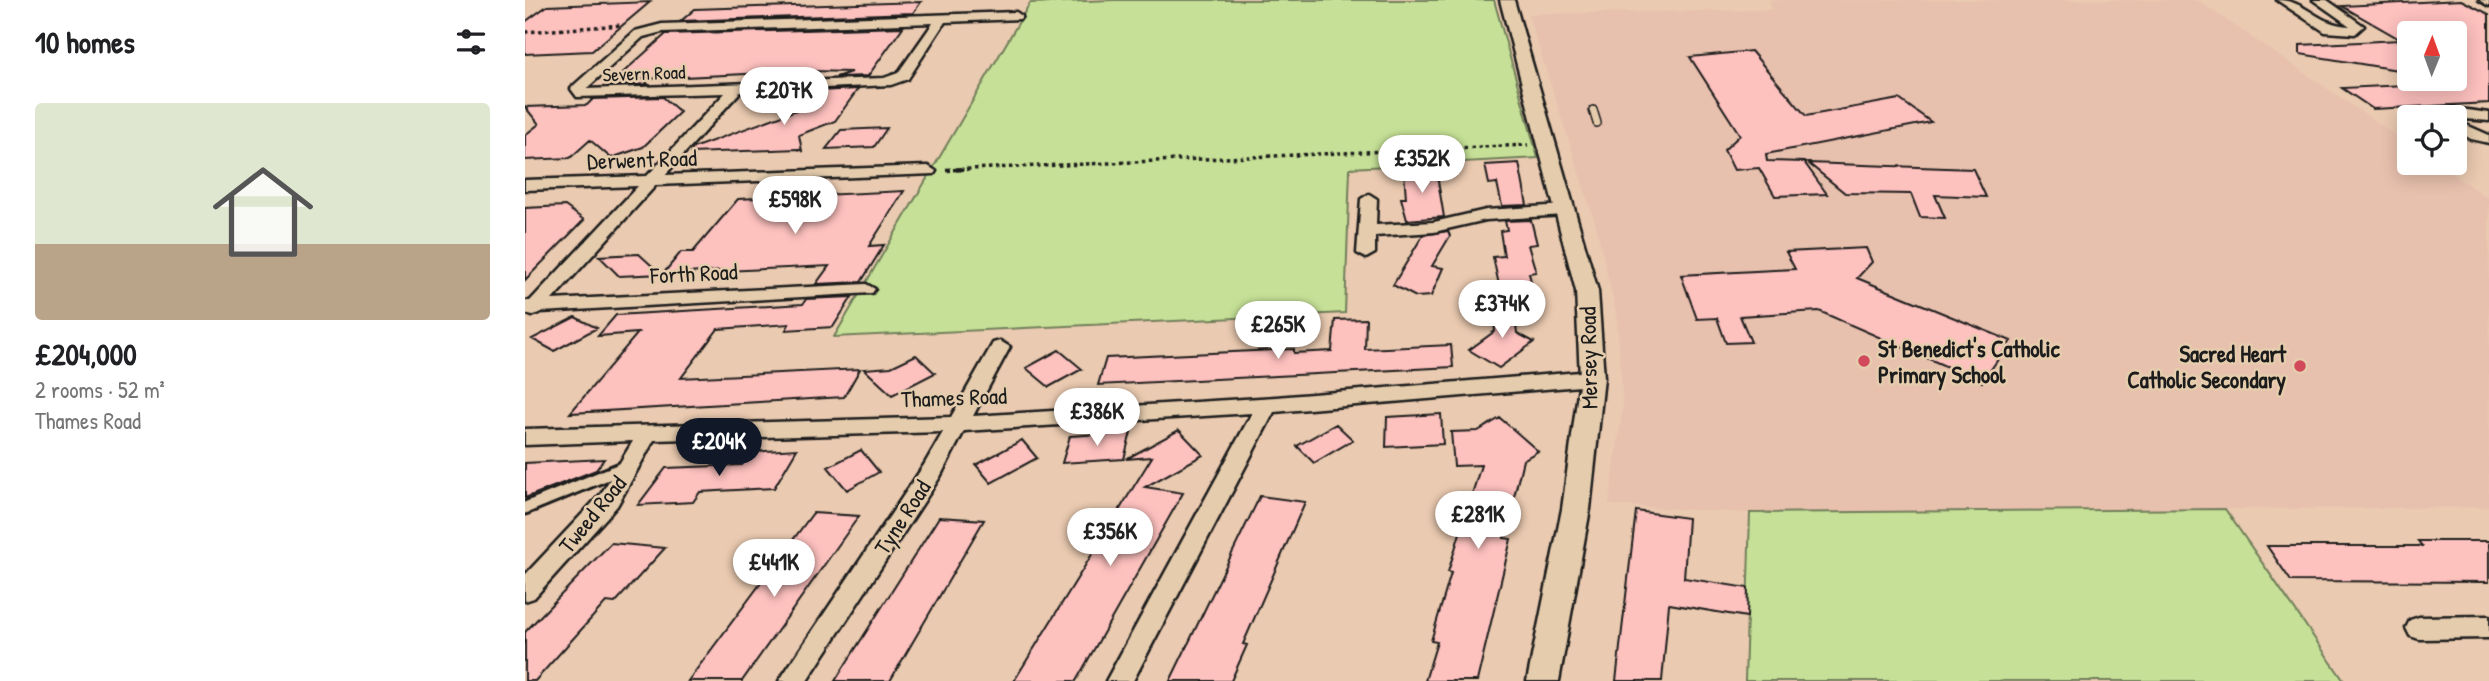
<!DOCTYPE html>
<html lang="en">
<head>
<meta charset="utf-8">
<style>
  :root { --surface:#fff; --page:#f6f6f6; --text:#202124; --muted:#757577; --line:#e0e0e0; --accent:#111827 }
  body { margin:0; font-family:"Patrick Hand",sans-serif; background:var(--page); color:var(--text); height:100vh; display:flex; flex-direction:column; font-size:26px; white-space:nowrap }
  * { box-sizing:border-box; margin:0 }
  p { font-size:23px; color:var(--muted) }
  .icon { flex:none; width:38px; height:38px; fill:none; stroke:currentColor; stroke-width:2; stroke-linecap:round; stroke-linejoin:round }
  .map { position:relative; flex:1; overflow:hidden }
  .sheet { display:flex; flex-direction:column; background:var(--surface); width:525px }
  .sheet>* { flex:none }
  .needle { width:46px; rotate:1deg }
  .controls { position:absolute; left:1872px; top:21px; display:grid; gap:14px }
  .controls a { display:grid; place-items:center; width:70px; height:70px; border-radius:7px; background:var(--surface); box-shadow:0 4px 18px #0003; font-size:35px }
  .price { position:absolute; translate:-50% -60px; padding:0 16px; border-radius:24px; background:#fff; color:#222; font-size:23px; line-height:46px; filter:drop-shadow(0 2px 4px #0008) }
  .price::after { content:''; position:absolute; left:50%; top:42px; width:21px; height:16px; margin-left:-10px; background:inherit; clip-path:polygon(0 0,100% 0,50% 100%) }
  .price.selected { background:var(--accent); color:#fff }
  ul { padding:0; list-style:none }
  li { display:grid; align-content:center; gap:14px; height:371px; padding:0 35px }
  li+li { border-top:2px solid var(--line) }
  li span { display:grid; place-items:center; height:217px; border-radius:7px; color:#555 }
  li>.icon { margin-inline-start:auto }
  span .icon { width:126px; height:126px; fill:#fffc; stroke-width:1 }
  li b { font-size:30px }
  h2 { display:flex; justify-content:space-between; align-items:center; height:84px; padding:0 35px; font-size:30px }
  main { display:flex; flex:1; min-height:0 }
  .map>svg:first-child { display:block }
  .built { fill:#e8c0ae }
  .green { fill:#c6e197; stroke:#717e5a; stroke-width:2 }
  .building { fill:#fdc1be; stroke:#1c1c1c; stroke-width:2 }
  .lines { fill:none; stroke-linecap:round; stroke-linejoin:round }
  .service-far1-casing { stroke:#1c1c1c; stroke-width:10 }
  .service-casing { stroke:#1c1c1c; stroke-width:17 }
  .minor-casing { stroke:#1c1c1c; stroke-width:5 }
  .tertiary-casing { stroke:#1c1c1c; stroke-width:5 }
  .path-far1 { stroke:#1c1c1c; stroke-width:3.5; stroke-dasharray:3.5 3.5; stroke-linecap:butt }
  .path { stroke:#1c1c1c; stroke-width:4.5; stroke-dasharray:5 5; stroke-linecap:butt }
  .service-far1 { stroke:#e5ccad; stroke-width:7 }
  .service { stroke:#e5ccad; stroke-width:11 }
  .minor { fill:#e5ccad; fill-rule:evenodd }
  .tertiary { fill:#e5ccad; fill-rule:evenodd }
  .poi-dot { fill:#d1495b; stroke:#e5ccad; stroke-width:2.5 }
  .labels { text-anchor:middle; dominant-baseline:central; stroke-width:5; stroke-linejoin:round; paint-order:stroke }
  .far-street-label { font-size:19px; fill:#1c1c1c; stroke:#e5ccad }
  .street-label { font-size:23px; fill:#1c1c1c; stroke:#e5ccad }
  .poi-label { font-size:23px; font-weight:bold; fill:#1c1c1c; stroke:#e5ccad; text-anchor:start }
</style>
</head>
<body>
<main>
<section class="sheet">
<h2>10 homes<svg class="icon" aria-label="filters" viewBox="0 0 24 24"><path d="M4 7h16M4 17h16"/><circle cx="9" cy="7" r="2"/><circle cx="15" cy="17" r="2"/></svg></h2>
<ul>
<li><span style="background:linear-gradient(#dfe7d0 65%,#b9a48a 0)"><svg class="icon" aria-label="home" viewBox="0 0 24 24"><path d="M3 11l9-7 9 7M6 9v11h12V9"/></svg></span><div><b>£204,000</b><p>2 rooms · 52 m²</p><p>Thames Road</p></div></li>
</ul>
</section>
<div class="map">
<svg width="1964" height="681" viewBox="0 0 1964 681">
  <rect width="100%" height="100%" fill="#eacab0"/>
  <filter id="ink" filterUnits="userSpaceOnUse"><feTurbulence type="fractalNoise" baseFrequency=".0143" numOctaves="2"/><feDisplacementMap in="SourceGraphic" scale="14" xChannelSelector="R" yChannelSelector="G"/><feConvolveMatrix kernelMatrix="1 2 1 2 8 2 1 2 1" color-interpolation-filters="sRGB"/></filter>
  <g filter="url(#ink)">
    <path class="built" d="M1245 0H1672L1885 145V163H1911L1964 199V507L1225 513 1084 505 1098 407 1092 316 1071 225 1003 14 1247 10Z"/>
    <path class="green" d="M589 0H969L1013 158 825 168 820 313 309 337 505 3Z
      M1700 509 1819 681H1220L1225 513Z"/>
    <path class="building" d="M1936 0 1964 14V103L1848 109 1817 88 1901 84 1902 79H1930V33H1885V72L1775 54V45L1876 40 1817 6Z
      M125 2 67 51 0 54V22L22 6Z
      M396 2 388 13 156 21 170 9Z
      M378 27 343 76 311 77 326 72 286 71 118 79 123 84 83 86 141 34Z
      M1226 51 1281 116 1374 99 1406 122 1241 154 1242 161 1279 162 1302 194 1250 196 1234 168 1209 170 1199 150 1215 135 1165 57Z
      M333 89 310 121 274 135 277 151 273 149 166 153 168 148 296 101 293 91Z
      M138 97 155 112 118 147 86 158 65 140 45 158 0 160V135L14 124 0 107 62 105 68 99Z
      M362 128 349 147 301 149 316 130Z
      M994 163 1002 205 977 206 972 183 964 184 960 165Z
      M1283 163 1448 169 1461 197 1410 195 1420 218 1395 217 1386 194 1320 193Z
      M911 169 919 217 882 220 876 198H881L879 171Z
      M379 191 344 246 359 245 336 282 291 284 304 266 138 274 156 252H168L213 199Z
      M40 206 59 220 0 280V208Z
      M1006 220 1012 244 1003 245 1011 272 1004 273 1011 302 978 304 968 257 979 256 975 231 982 230 980 221Z
      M923 231 925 236 907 266 918 268 906 296 891 297 868 285 898 235Z
      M1341 248 1347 262 1332 278 1486 341 1457 382 1294 311 1215 316 1226 342 1201 343 1192 318 1172 319 1156 275 1270 269 1261 252Z
      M114 254 136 274 94 276 74 256Z
      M327 297 308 327 261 330 264 324 193 329 156 378 335 369 319 397 45 413 113 333 73 336 91 315 278 304 281 299Z
      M989 309 992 333 1009 342 974 368 944 350 970 331 968 310Z
      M50 317 72 328 29 351 7 339Z
      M841 319 840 349 926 345 928 367 573 385 581 358 769 349V353L807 351 810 320Z
      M534 350 557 369 524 387 501 368Z
      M391 355 410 373 367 395 339 369 366 367Z
      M916 414 918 444 861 447 862 417Z
      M975 418 1013 451 998 460 979 538 986 539 952 681H900L912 642 906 641 926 573 923 572 956 465 929 466 926 432 953 431Z
      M811 424 828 440 789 463 772 446Z
      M654 430 678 455 620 487 658 493 551 681H489L627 457 601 459Z
      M606 432 599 459 537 463 545 436Z
      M497 440 512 458 466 483 451 465Z
      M272 449 249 488 175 492 168 502 113 505 141 468 217 465 225 452Z
      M336 450 354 472 322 490 303 467Z
      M79 459 71 470 0 498V463Z
      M735 496 780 502 718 644 722 645 706 681H645Z
      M1111 511 1163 518 1159 578 1223 588 1222 617 1144 604 1137 681H1091Z
      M288 513 334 516 217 681H163Z
      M414 517 459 520 365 681H310Z
      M1893 541H1964V582L1766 581 1742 546H1897Z
      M86 543 140 548 90 603 81 602 10 681H0V632Z"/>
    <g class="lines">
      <g class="service-far1-casing">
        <path id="service-far1" d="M1068 110 1072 123"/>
      </g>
      <g class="service-casing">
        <path id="service" d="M0 508 100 467"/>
      </g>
      <g class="minor-casing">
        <path id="minor" d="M1752 0C1782 0 1791 25 1825 26L1788 0H1802L1839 26 1830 34 1800 32Z
          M1954 0H1964V6Z
          M491 12 497 16 495 19 420 22 383 79 366 85 215 92 140 175 403 166 411 171 409 174 131 185 27 300 341 284 350 289 347 293 16 312 7 316 0 313V301H5L113 186 0 190V180L122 176 200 93 52 97 46 89 48 86 110 31 137 24ZM408 23 373 73 359 78 61 89 118 37 137 32Z
          M1928 108 1964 113V121L1915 117Z
          M1930 120 1964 135V143L1946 139 1930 130Z
          M844 194 852 199 851 225 909 222 961 210 1040 205 1048 210 1040 215 961 220 909 232 850 236V253L841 258 832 253 836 199Z
          M475 341 485 347 448 416 751 397 1067 371 1077 378 1067 385 749 412 608 681H581L727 413 439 431 415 477 282 681H254L399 465 418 432 129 440 92 506 9 598 0 601V575L76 494 108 441 0 445V429L426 417 468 343Z
          M1964 616V638L1894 639 1885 636 1881 628 1885 620 1894 617Z"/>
      </g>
      <g class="tertiary-casing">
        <path id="tertiary" d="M975 0H989L1073 291 1079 378 1065 509 1034 681H1002L1037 509 1055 378 1051 291Z"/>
      </g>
      <path class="path-far1" d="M0 32 98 25
        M421 170 1003 145"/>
      <path class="path" d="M421 170 442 169"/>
      <use href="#service-far1" class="service-far1"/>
      <use href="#service" class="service"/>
      <use href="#minor" class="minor"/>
      <use href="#tertiary" class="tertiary"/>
    </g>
  </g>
  <g class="poi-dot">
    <circle cx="1339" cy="361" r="7"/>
    <circle cx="1775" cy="366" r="7"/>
  </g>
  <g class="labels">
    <g class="far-street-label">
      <text transform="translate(119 73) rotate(-2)">Severn Road</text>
    </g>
    <g class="street-label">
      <text transform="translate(117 159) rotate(-2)">Derwent Road</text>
      <text transform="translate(169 273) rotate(-3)">Forth Road</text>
      <text transform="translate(1063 358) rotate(-91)">Mersey Road</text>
      <text transform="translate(429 397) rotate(-2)">Thames Road</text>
      <text transform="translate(67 514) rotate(-51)">Tweed Road</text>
      <text transform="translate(377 517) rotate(-57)">Tyne Road</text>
    </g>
    <g class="poi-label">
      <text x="1353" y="348">St Benedict's Catholic<tspan x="1353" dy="26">Primary School</tspan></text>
      <text x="1761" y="353" text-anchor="end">Sacred Heart<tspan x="1761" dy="26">Catholic Secondary</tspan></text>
    </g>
  </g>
</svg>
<div class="controls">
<a><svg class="needle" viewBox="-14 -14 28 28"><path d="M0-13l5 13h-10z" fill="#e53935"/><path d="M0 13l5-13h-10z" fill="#757577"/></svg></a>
<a><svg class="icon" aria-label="locate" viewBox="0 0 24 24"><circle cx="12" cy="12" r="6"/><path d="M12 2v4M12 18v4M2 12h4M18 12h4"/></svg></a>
</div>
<b class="price" style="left:259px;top:127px">£207K</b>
<b class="price" style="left:897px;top:195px">£352K</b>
<b class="price" style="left:270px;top:236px">£598K</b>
<b class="price" style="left:977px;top:340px">£374K</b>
<b class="price" style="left:753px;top:361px">£265K</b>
<b class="price" style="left:572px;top:448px">£386K</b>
<b class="price selected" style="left:194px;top:478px">£204K</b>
<b class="price" style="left:953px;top:551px">£281K</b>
<b class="price" style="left:585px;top:568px">£356K</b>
<b class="price" style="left:249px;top:599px">£441K</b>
</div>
</main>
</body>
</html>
